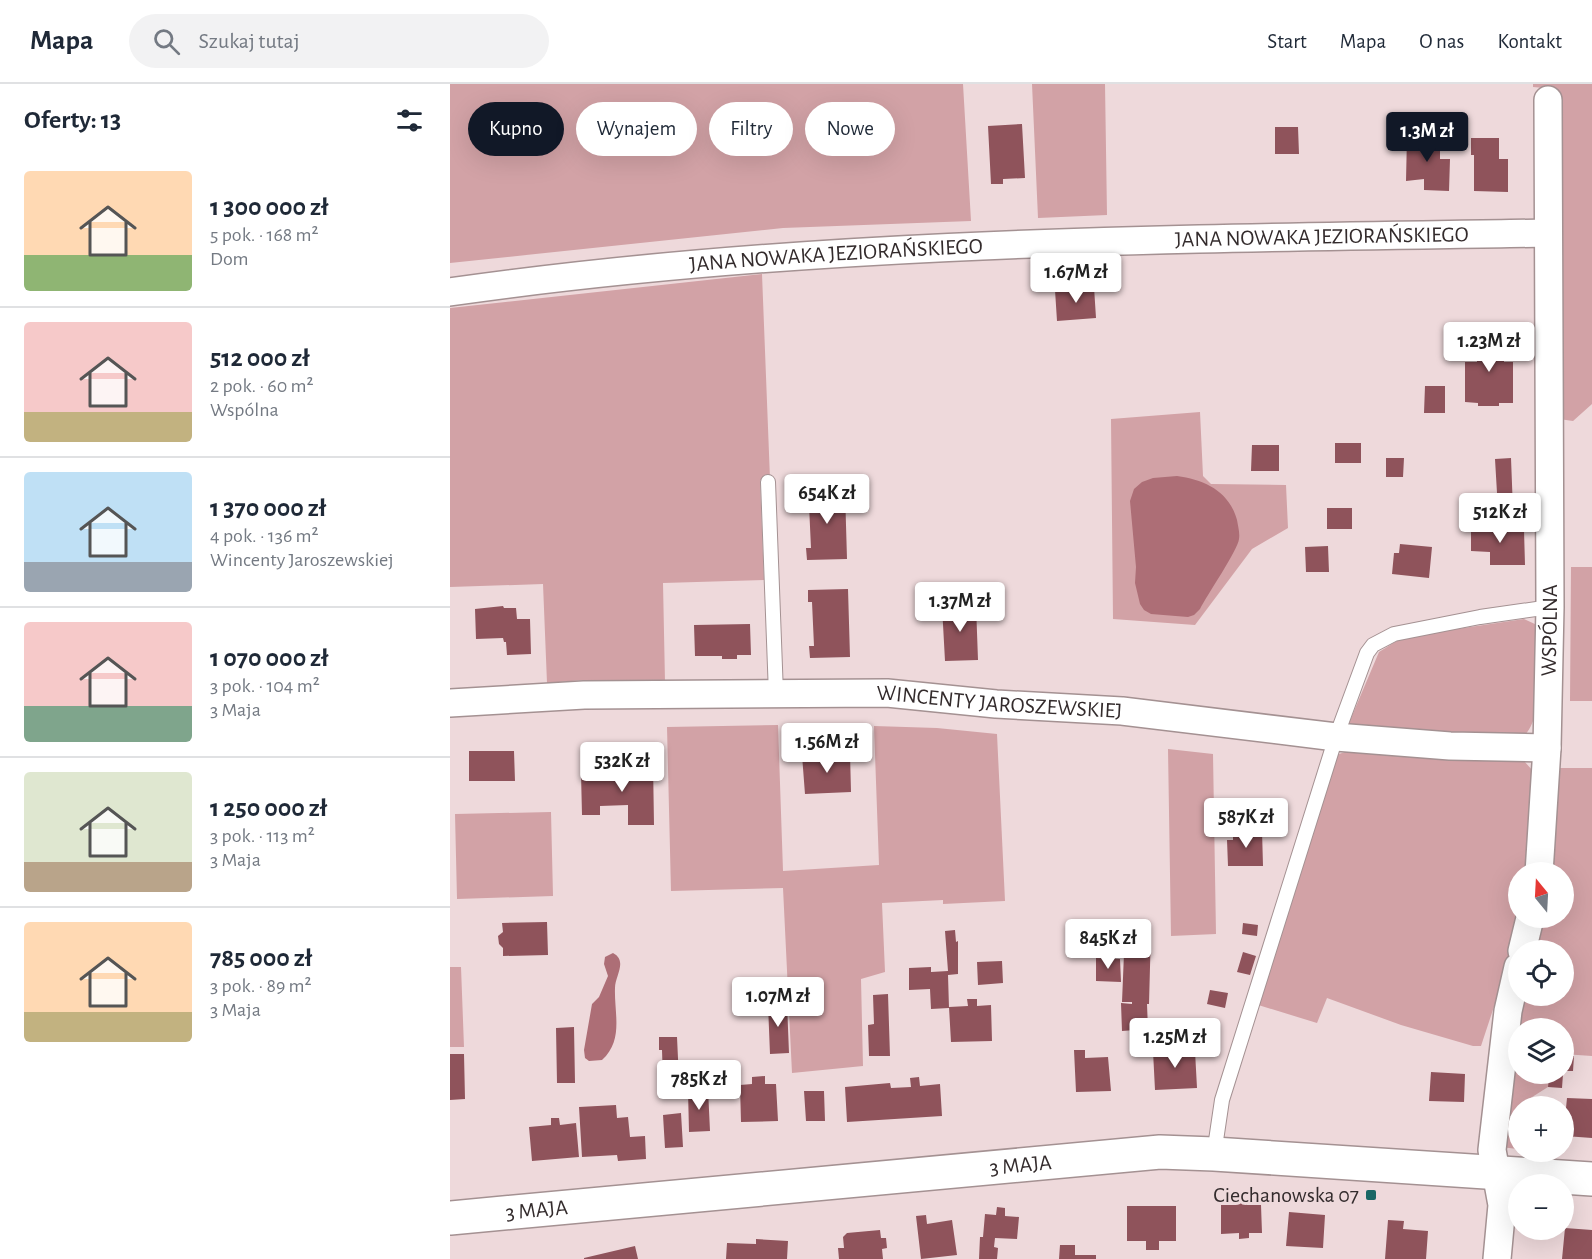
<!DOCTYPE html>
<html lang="pl">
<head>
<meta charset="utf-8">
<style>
  :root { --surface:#fff; --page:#f2f2f3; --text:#1f2937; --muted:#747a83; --line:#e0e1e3; --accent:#111827 }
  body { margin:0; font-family:"Alegreya Sans",sans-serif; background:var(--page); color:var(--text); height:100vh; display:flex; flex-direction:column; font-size:22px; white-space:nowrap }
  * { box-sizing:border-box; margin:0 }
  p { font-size:20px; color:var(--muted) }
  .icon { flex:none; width:33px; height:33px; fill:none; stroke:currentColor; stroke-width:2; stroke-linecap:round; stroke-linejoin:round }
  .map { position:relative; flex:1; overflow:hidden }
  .side { display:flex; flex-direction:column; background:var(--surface); width:450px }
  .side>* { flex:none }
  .banner { position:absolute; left:18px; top:18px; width:570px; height:54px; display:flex; gap:12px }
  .needle { width:39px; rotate:342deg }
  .controls { position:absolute; left:1058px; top:778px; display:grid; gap:12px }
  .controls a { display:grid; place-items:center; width:66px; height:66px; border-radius:50%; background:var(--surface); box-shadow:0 6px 24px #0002; font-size:30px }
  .price { position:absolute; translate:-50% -51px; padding:0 14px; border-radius:6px; background:#fff; color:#222; font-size:20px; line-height:39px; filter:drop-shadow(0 2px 3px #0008) }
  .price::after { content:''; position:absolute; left:50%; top:36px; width:18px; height:14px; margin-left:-9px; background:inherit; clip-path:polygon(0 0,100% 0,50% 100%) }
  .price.selected { background:var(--accent); color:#fff }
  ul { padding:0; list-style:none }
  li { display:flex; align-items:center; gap:18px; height:150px; padding:0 24px }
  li+li { border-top:2px solid var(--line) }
  li span { display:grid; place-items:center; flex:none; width:168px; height:120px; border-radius:6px; color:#555 }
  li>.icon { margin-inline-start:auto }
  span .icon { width:72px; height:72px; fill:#fffc; stroke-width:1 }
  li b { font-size:26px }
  h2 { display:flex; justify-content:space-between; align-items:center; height:72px; padding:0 24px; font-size:26px }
  .chip { padding:0 21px; border-radius:27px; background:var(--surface); box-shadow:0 6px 24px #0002; font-size:21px; line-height:54px }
  .chip.selected { background:var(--accent); color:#fff }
  header { display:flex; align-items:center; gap:36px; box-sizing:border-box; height:84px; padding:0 30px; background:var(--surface); border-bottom:2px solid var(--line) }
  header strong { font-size:28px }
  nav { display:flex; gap:33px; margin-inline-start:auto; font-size:21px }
  .search { width:420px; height:54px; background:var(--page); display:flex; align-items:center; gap:15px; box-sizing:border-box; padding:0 21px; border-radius:33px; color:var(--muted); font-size:22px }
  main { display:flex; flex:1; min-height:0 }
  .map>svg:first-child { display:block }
  .green { fill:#d2a2a6 }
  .water { fill:#ad6e76 }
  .building { fill:#8f535b }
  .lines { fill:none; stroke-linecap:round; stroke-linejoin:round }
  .lane-casing { stroke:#a49192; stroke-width:16 }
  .street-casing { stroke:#a49192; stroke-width:30 }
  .secondary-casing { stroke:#a49192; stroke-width:36 }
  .lane { stroke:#fff; stroke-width:14 }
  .street { stroke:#fff; stroke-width:27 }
  .secondary { stroke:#fff; stroke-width:33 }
  .poi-dot { fill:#1a6765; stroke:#eed9db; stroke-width:2 }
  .labels { text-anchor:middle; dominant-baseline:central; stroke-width:6; stroke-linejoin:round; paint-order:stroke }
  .street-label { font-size:22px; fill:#332b2c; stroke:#eed9db }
  .poi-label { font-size:22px; fill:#332b2c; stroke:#eed9db; text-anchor:end }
</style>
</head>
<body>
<header>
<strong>Mapa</strong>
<div class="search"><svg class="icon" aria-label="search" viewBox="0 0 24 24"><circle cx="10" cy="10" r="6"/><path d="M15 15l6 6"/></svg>Szukaj tutaj</div>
<nav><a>Start</a><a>Mapa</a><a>O nas</a><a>Kontakt</a></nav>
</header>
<main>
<section class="side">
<h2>Oferty: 13<svg class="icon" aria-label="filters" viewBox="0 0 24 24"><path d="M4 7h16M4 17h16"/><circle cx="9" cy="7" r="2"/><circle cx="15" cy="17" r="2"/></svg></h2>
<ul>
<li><span style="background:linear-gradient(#ffd9b3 70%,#8fb573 0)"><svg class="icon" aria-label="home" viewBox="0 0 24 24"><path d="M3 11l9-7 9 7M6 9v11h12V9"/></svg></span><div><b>1 300 000 zł</b><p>5 pok. · 168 m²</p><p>Dom</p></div></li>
<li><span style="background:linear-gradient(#f6c9c9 75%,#c2b280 0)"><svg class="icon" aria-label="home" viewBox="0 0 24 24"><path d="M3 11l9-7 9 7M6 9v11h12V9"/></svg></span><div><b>512 000 zł</b><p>2 pok. · 60 m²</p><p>Wspólna</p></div></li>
<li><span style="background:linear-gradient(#bfe0f5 75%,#9aa5b1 0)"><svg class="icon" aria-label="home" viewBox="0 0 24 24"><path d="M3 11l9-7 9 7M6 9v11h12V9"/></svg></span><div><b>1 370 000 zł</b><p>4 pok. · 136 m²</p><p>Wincenty Jaroszewskiej</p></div></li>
<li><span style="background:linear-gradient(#f6c9c9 70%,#7fa58c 0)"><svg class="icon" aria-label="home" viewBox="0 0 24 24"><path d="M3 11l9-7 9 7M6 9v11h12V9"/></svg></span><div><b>1 070 000 zł</b><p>3 pok. · 104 m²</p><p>3 Maja</p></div></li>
<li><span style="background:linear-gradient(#dfe7d0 75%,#b9a48a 0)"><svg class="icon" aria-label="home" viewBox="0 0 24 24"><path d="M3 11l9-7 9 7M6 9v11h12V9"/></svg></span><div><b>1 250 000 zł</b><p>3 pok. · 113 m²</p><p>3 Maja</p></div></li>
<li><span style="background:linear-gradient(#ffd9b3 75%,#c2b280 0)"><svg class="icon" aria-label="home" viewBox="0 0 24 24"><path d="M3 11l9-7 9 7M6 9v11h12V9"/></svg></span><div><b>785 000 zł</b><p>3 pok. · 89 m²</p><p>3 Maja</p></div></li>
</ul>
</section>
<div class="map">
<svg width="1142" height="1175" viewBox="0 0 1142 1175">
  <rect width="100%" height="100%" fill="#eed9db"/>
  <path class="green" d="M0 0H513L521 137 333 144 0 179Z
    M582 0H655L657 131 588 134Z
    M1083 0H1142V320L1123 337 1109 335 1106 5 1083 3Z
    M312 190 320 395 310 396 314 496 213 499 215 598 134 596 97 599 93 500 0 503V224Z
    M750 328 753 392 761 400 836 401 838 444 802 465 745 541 663 535 661 335Z
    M1121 483H1142V617H1120Z
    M1074 535 1087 541C1088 572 1096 627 1075 651L896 646 929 568 953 553Z
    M328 641 333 787 429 781 424 642 487 644 547 650 555 817 493 820V816L432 819 435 888 411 895 413 982 342 989 333 804 221 807 217 643Z
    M718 665 763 670 766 850 721 852Z
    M901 666 1074 677 1083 687 1079 789H1068V834L1065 859 1031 962H1023L951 941 877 914 867 939 805 920 886 671Z
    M1105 684H1142V972L1113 970V945H1068V990H1099L1098 1003 1079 1015 1078 1023H1068V1065L1050 1063 1069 912H1113V867H1080L1088 834H1113V789H1094Z
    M101 728 103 812 7 815 5 730Z
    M11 883 14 963H0V883Z"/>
  <path class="water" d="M727 392C755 396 779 407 787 436 788 442 790 449 789 455 788 466 757 511 750 525L744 531 738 533 701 530 694 526 690 520 685 499 686 483 680 417 684 405 692 398 703 394Z
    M163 869C178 877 165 892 165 904 164 929 174 956 152 976L139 977 135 974 134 966 142 920 149 913 158 892 154 880 155 873Z"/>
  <path class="building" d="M572 40 575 94 553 95V100H541L538 42Z
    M825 43H848L849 70H825Z
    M957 52H990V75H1000L999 107 974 106V95L956 97Z
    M1021 54H1049V75H1058V108L1024 107V71H1021Z
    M644 203 646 234 607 237 605 206Z
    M1027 247H1053L1054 278H1063V319H1049V322H1028V319L1015 318V278H1027Z
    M975 302H995V329H974Z
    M885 359H911V379H885Z
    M802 361H829V387H801Z
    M936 374H954L953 393H936Z
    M1061 374 1063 426 1040 427 1039 409H1047L1045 375Z
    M395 407 397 475 357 476 356 464H361L359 421H355L354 408Z
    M877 424H902V445H877Z
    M1039 437H1058L1059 447 1074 446 1075 481H1040V468L1021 467V447H1039Z
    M950 460 982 463 979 494 942 490 944 469H949Z
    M878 462 879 488H856L855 463Z
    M398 505 400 573 360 574 359 562H364L362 518H358V506Z
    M526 521 528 576 495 577 492 522Z
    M53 522 54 524H66L67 535H80L81 570 57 571 56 558H54L53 554 26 555 25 525Z
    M300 540 301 571H287V575H272V572H245L244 541Z
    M19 667H64L65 697H19Z
    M397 669H400L401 708 355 710 352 671H354L355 674 366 673V671H398Z
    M203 679 204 741H178V721L150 722V731H132L131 689H150V692H177V680Z
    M812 746 813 782H778L777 756H783V747Z
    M97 838 98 871 53 872V864L49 860 48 852 53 848 52 839Z
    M793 839 808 841 807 852 792 850Z
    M675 845 701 846 699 920H697L698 945 672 947 671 919 682 920V918H672Z
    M505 846 506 858 508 857V890L498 891 499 924 481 925 480 905 459 906V884L481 883V888L498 887 495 847Z
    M793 868 806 872 800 891 787 888Z
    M646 874 670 875 671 898 646 897Z
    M552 877 553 899 528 901 527 878Z
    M760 906 778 909 775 924 757 920Z
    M438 910 440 972H419L418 941 424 940 423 911Z
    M517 915H527V922L541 921 542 957 501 958 499 923 518 922Z
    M337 919 339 969 320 970 318 920Z
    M124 943 125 999H107L106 944Z
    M209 953H227L229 996 213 997 212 966H209Z
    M720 957H727L729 967H745L747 1004 705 1006 703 967H718Z
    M624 966H635V974L658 973 661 1007 626 1008Z
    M0 970H14L15 1015 0 1016Z
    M1113 972H1124L1123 987H1113Z
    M981 988 1015 990 1014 1018 979 1017Z
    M1099 990H1113L1112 1004 1098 1003Z
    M315 992V1000H326L328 1037 291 1038 290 1001 302 1000V993Z
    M469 993 470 1002 490 1000 492 1032 397 1038 395 1003 440 999 441 1004 461 1003 460 994Z
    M258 1005 260 1047 239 1048 238 1006Z
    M354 1007H374L375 1037H356Z
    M1117 1014 1142 1015V1054L1115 1052V1041H1113V1024H1116Z
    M166 1021 167 1034 178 1033 180 1053 195 1052 196 1075 168 1077 167 1071 132 1073 129 1023Z
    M231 1029 233 1063 215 1064 213 1031Z
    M101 1034H109L110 1041 126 1039 129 1073 82 1077 79 1043 101 1041Z
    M785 1114H797V1121H811L812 1149H799V1154L789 1155V1149L771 1150V1121H786Z
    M677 1122H726V1157H709V1166H696V1157H677Z
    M547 1123 555 1124V1132L569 1133 567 1155 545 1154 544 1163 548 1164 547 1175H529L530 1153H533L535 1130 546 1131Z
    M839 1128 875 1131 873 1164 836 1162Z
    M476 1131 477 1140 502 1136 507 1171 471 1175 466 1132Z
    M938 1136 954 1137 953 1145 978 1147 976 1175H935Z
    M1115 1144 1142 1146V1175H1112Z
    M430 1146 431 1154H436L437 1164 432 1165 433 1175H389L388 1164H394L393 1153 397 1149Z
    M306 1155 338 1157 337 1175H276L277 1159 306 1160Z
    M610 1161H625V1171H646V1175H609Z
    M185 1162 188 1175H134V1174Z"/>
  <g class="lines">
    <g class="lane-casing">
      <path id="lane" d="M318 398 326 610
        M764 1070 772 1016 886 653 917 569 923 561 944 550 1030 533 1100 523"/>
    </g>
    <g class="street-casing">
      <g id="street">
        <path id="s1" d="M0 208C363 156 732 155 1098 149"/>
        <path id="s2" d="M0 619 134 611 437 609 546 620 672 627 886 653 1000 662 1097 664"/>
        <path id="s3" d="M1089 789 1097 664 1100 523 1098 16"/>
        <path d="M1072 867 1080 834"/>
        <path d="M1047 1175 1052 1121 1042 1066 1058 927 1068 883"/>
      </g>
    </g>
    <g class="secondary-casing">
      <g id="secondary">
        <path id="s4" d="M0 1134 710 1068 764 1070 1142 1095"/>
      </g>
    </g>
    <use href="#lane" class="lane"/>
    <use href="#street" class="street"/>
    <use href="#secondary" class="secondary"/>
  </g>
  <rect class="poi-dot" x="915" y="1105" width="12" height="12" rx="3"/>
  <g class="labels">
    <g class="street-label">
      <text stroke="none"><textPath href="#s1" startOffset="874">JANA NOWAKA JEZIORAŃSKIEGO</textPath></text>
      <text stroke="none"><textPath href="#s1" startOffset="388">JANA NOWAKA JEZIORAŃSKIEGO</textPath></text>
      <text stroke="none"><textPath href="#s3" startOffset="243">WSPÓLNA</textPath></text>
      <text stroke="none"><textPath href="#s2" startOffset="550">WINCENTY JAROSZEWSKIEJ</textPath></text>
      <text stroke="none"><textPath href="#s4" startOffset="573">3 MAJA</textPath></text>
      <text stroke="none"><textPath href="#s4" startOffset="87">3 MAJA</textPath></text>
    </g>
    <g class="poi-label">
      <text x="909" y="1111">Ciechanowska 07</text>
    </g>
  </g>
</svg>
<div class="controls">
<a><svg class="needle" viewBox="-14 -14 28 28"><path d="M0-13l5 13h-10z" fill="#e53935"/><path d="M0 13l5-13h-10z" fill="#747a83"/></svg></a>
<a><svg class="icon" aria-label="locate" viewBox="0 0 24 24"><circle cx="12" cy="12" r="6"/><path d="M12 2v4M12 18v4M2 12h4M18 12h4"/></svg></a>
<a><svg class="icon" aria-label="layers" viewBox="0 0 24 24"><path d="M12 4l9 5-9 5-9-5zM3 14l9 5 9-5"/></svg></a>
<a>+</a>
<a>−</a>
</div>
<b class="price selected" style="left:977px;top:79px">1.3M zł</b>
<b class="price" style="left:626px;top:220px">1.67M zł</b>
<b class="price" style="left:1039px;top:289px">1.23M zł</b>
<b class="price" style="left:377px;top:441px">654K zł</b>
<b class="price" style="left:1050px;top:460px">512K zł</b>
<b class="price" style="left:510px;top:549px">1.37M zł</b>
<b class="price" style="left:377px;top:690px">1.56M zł</b>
<b class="price" style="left:172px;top:709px">532K zł</b>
<b class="price" style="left:796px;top:765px">587K zł</b>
<b class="price" style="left:658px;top:886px">845K zł</b>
<b class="price" style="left:328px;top:944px">1.07M zł</b>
<b class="price" style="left:725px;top:985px">1.25M zł</b>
<b class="price" style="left:249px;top:1027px">785K zł</b>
<div class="banner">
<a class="chip selected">Kupno</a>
<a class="chip">Wynajem</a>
<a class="chip">Filtry</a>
<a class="chip">Nowe</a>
</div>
</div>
</main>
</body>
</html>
